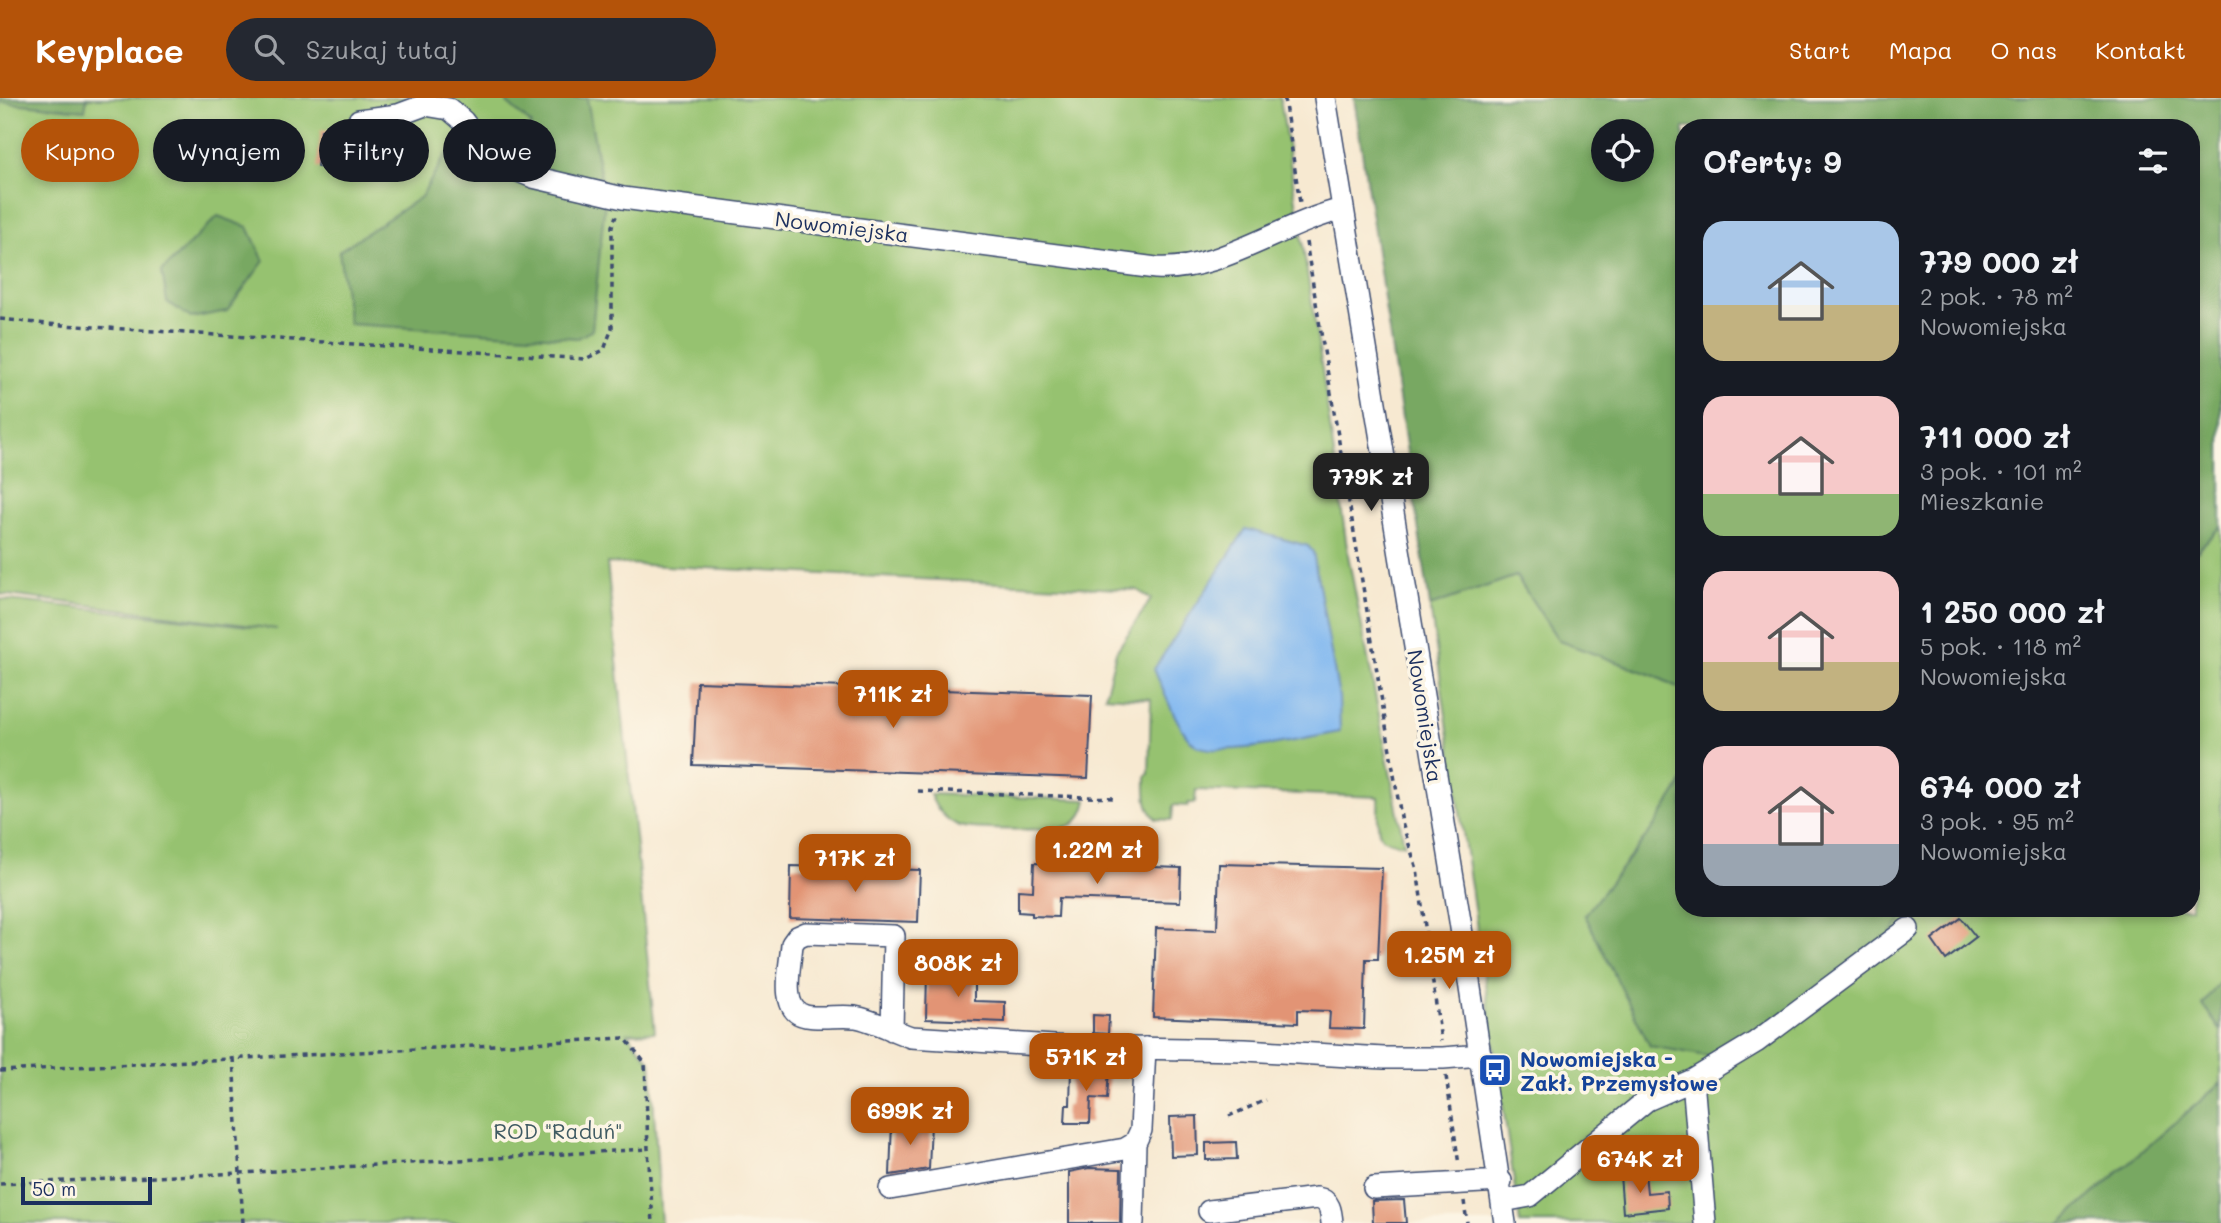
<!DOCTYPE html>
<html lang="pl">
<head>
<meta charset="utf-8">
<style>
  :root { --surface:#171b24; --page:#242831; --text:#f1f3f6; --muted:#9ea1a6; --accent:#b45309 }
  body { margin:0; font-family:Mali,sans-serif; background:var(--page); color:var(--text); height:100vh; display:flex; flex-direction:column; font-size:26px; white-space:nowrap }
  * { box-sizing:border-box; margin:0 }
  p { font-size:23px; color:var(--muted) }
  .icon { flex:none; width:38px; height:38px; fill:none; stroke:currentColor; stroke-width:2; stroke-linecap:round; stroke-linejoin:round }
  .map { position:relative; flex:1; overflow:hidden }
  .side { position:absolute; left:1675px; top:21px; width:525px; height:798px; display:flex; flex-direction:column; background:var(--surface); border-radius:28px; box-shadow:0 4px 10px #0003 }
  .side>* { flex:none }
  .guide { position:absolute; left:21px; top:21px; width:665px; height:63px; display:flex; gap:14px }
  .tools { position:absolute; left:1591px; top:21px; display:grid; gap:14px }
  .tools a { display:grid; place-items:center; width:63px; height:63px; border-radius:50%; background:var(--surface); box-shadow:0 4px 10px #0003; font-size:35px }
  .scale { position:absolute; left:21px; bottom:18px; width:131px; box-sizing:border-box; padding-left:7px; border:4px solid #1b2f5e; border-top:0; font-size:19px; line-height:24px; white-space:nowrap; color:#1b2f5e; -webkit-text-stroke:5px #fcf5e5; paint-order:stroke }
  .price { position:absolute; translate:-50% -60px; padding:0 16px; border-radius:14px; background:var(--accent); color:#fff; font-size:23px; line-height:46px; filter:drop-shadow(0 2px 4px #0008) }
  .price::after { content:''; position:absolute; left:50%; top:42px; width:21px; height:16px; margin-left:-10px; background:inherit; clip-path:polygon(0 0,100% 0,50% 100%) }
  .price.on { background:#222; color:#fff }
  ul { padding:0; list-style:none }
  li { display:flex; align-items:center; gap:21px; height:175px; padding:0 28px }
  li span { display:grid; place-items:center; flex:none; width:196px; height:140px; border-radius:21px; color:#555 }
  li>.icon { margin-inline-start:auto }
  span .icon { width:84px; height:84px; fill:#fffc; stroke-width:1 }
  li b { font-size:30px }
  h2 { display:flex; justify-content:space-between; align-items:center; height:84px; padding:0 28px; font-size:30px }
  .tag { padding:0 24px; border-radius:32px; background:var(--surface); box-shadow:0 4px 10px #0003; font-size:24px; line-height:63px }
  .tag.on { background:var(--accent); color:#fff }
  header { display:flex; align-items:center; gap:42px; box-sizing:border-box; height:98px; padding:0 35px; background:var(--accent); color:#fff }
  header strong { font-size:33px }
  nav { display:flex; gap:38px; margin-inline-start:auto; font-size:24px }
  .search { width:490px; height:63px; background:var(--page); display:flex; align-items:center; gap:18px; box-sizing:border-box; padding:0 24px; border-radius:38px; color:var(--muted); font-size:26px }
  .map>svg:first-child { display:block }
  .green { fill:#96c26f; stroke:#587866; stroke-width:2 }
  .forest { fill:#78a862; stroke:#4a6c60; stroke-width:2; fill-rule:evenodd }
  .water { fill:#80b7f0; stroke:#4e73a7; stroke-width:2 }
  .building { fill:#e29475 }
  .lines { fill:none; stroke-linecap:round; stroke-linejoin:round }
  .minor-casing { stroke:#3c4b6f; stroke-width:24 }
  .path { stroke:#3c4b6f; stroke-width:3.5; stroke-dasharray:5 5; stroke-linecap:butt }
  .minor { stroke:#fff; stroke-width:21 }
  .labels { text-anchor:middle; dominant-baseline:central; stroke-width:7; stroke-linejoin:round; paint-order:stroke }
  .street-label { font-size:21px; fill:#1b2f5e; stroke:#fcf5e5 }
  .transit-label { font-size:21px; font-weight:bold; fill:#164399; stroke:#fcf5e5; text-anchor:start }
  .park-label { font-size:21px; fill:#405b63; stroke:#fcf5e5 }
</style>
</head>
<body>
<header>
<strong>Keyplace</strong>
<div class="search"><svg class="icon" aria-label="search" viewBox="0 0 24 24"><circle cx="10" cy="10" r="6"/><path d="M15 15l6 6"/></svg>Szukaj tutaj</div>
<nav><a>Start</a><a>Mapa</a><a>O nas</a><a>Kontakt</a></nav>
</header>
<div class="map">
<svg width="2221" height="1125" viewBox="0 0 2221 1125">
  <rect width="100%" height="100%" fill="#fcf5e5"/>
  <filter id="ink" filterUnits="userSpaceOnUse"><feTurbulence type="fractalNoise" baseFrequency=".0143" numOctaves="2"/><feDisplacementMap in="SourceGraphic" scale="14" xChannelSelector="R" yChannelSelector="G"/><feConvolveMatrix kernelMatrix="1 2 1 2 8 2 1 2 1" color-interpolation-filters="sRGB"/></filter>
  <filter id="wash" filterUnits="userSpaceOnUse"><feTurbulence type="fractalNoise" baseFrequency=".00686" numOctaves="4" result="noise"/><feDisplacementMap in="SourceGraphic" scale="28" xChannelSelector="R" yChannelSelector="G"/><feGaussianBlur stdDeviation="1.57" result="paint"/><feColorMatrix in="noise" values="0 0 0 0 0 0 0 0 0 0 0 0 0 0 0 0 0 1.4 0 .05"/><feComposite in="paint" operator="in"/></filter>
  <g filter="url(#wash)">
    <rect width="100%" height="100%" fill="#f7e9d1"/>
    <path class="green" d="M0 0H1280L1321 264 1348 457 1404 746C1369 745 1380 726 1378 699L1196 692 1195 705H1188V708L1173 707 1172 722 1156 721C1144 707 1146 694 1146 677L1149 676 1151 601 1105 598 1116 554 1151 501 1137 492 607 465 655 934 627 935 651 964 661 1125H0V501L277 531 0 496Z
      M2221 428V882L2203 907 2221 933V985L2060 1125H1520L1430 508 1516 478 1559 543 1655 578 1683 592V683L1656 726 1585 817 1877 854 1911 810H2191V459Z
      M930 696 1087 702C1085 713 1080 723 1069 728 1058 733 972 732 960 728 946 723 935 710 930 696Z"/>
    <path class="forest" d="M0 0H87L85 12 0 4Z
      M507 0H587L605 103 592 232 578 240 349 226 339 153 421 99 446 56 506 68 531 56V26L507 5Z
      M1354 0H2221V428L2191 459V30H1684L1683 592 1655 578 1559 543 1516 478 1430 508ZM1603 33H1642V72H1603Z
      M218 118 248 129 264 163 227 213 191 220 167 204 162 173Z
      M1683 683 1684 810H1911L1877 854 1718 960 1650 948 1585 817 1656 726Z
      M2221 882V933L2203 907Z
      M2221 985V1125H2060Z"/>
    <path class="water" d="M1246 431 1308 448 1313 454 1339 599 1340 634C1311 639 1219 661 1196 647 1180 637 1162 589 1154 571Z"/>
    <g id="blocks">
      <path class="building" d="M321 32 345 34 341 72 317 69Z
        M697 584 1092 597 1088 680 693 667Z
        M1034 765 1181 770 1180 804 1059 800 1058 819 1032 818V815L1018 814V792L1033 793Z
        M1219 766 1382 770 1378 861H1366L1364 931 1329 930 1330 913 1298 912V925L1153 919 1156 830 1217 832Z
        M791 768 920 772 918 824 790 820Z
        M1961 820 1976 839 1946 862 1932 842Z
        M927 872 970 873 974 880V903L1005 904V924L926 921Z
        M1093 917 1109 918 1108 936 1093 935Z
        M1071 970 1109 971 1107 1001 1091 1000 1090 1025H1065L1066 1007H1070Z
        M1197 1018 1198 1057 1171 1058 1170 1019Z
        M892 1024 931 1025 929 1071 890 1077Z
        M1236 1044 1237 1061 1206 1062V1045Z
        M1089 1070 1121 1071 1120 1125H1069V1074Z
        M1645 1075 1647 1095 1667 1093 1668 1110 1623 1115 1620 1077Z
        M1404 1102 1406 1125H1373L1372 1103Z"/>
    </g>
  </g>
  <g filter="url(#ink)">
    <use href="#blocks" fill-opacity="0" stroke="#3c4b6f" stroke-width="2"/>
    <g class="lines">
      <g class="minor-casing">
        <path id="minor" d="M1325 0 1460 823 1505 1125
          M359 22 398 17 425 7 449 11 463 23 480 46 506 68 533 79 623 100 1156 170C1220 174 1280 126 1343 111
          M892 932 894 838 806 835 797 839 792 846C791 865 778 914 806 918 822 921 839 917 855 919 873 922 893 933 911 939L1070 949 1245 952 1384 960H1443L1481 957
          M1374 1090 1501 1083
          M890 1091 1125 1051 1135 1045 1141 1032 1145 950
          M1503 1103 1530 1098 1647 1002 1693 982
          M1209 1113 1317 1100C1330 1102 1331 1113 1332 1125
          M1133 1125 1135 1045
          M1705 1125 1693 982 1756 944 1908 831"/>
      </g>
      <path class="path" d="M1284 0 1300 105
        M1306 144 1402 725 1417 771 1441 943
        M0 221 47 226 585 261 604 252 612 230V128L616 118
        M918 693 1114 700
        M233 960 243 1125
        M0 973 625 940 645 965 648 1051 653 1125
        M1446 978 1459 1067
        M1229 1018 1266 1002
        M0 1086 240 1075 648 1051
        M1464 1103 1467 1125"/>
      <use href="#minor" class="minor"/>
    </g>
  </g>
  <defs>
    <g id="bus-square" transform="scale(1.75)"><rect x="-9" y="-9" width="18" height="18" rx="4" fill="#1a4fb4" stroke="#fcf5e5"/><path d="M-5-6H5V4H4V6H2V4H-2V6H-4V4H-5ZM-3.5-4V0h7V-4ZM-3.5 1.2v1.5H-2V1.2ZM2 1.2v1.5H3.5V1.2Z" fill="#fff"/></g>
  </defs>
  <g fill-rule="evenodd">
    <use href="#bus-square" x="1495" y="972"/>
  </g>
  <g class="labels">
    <g class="street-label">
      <text transform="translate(842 128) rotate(7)">Nowomiejska</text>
      <text transform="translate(1426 618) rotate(81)">Nowomiejska</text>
    </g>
    <g class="transit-label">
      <text x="1520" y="960">Nowomiejska -<tspan x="1520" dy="24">Zakł. Przemysłowe</tspan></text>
    </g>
    <g class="park-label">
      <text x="558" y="1032">ROD "Raduń"</text>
    </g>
  </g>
</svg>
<div class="tools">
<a><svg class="icon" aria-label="locate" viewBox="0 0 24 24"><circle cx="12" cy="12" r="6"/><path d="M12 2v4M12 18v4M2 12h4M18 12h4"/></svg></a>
</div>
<div class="scale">50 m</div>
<b class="price on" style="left:1371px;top:415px">779K zł</b>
<b class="price" style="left:893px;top:632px">711K zł</b>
<b class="price" style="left:1097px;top:788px">1.22M zł</b>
<b class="price" style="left:855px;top:796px">717K zł</b>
<b class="price" style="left:1449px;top:893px">1.25M zł</b>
<b class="price" style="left:958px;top:901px">808K zł</b>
<b class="price" style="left:1086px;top:995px">571K zł</b>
<b class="price" style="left:910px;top:1049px">699K zł</b>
<b class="price" style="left:1640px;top:1097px">674K zł</b>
<div class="guide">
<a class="tag on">Kupno</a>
<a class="tag">Wynajem</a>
<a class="tag">Filtry</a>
<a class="tag">Nowe</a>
</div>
<section class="side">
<h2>Oferty: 9<svg class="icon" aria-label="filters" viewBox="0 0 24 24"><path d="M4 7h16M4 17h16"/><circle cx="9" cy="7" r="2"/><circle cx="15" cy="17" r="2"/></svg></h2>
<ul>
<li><span style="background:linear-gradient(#a9c7e8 60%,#c2b280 0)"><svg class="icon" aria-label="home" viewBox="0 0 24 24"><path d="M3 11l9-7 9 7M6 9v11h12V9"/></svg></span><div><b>779 000 zł</b><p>2 pok. · 78 m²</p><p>Nowomiejska</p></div></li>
<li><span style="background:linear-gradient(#f6c9c9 70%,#8fb573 0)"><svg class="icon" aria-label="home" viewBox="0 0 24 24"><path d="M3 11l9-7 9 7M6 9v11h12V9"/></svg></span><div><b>711 000 zł</b><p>3 pok. · 101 m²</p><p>Mieszkanie</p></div></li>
<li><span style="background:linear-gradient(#f6c9c9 65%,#c2b280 0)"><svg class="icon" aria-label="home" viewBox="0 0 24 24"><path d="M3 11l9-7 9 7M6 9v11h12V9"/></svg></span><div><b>1 250 000 zł</b><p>5 pok. · 118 m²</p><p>Nowomiejska</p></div></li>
<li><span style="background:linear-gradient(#f6c9c9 70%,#9aa5b1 0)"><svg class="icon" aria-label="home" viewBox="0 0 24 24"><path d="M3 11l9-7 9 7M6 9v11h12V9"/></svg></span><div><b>674 000 zł</b><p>3 pok. · 95 m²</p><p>Nowomiejska</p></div></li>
</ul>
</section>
</div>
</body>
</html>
